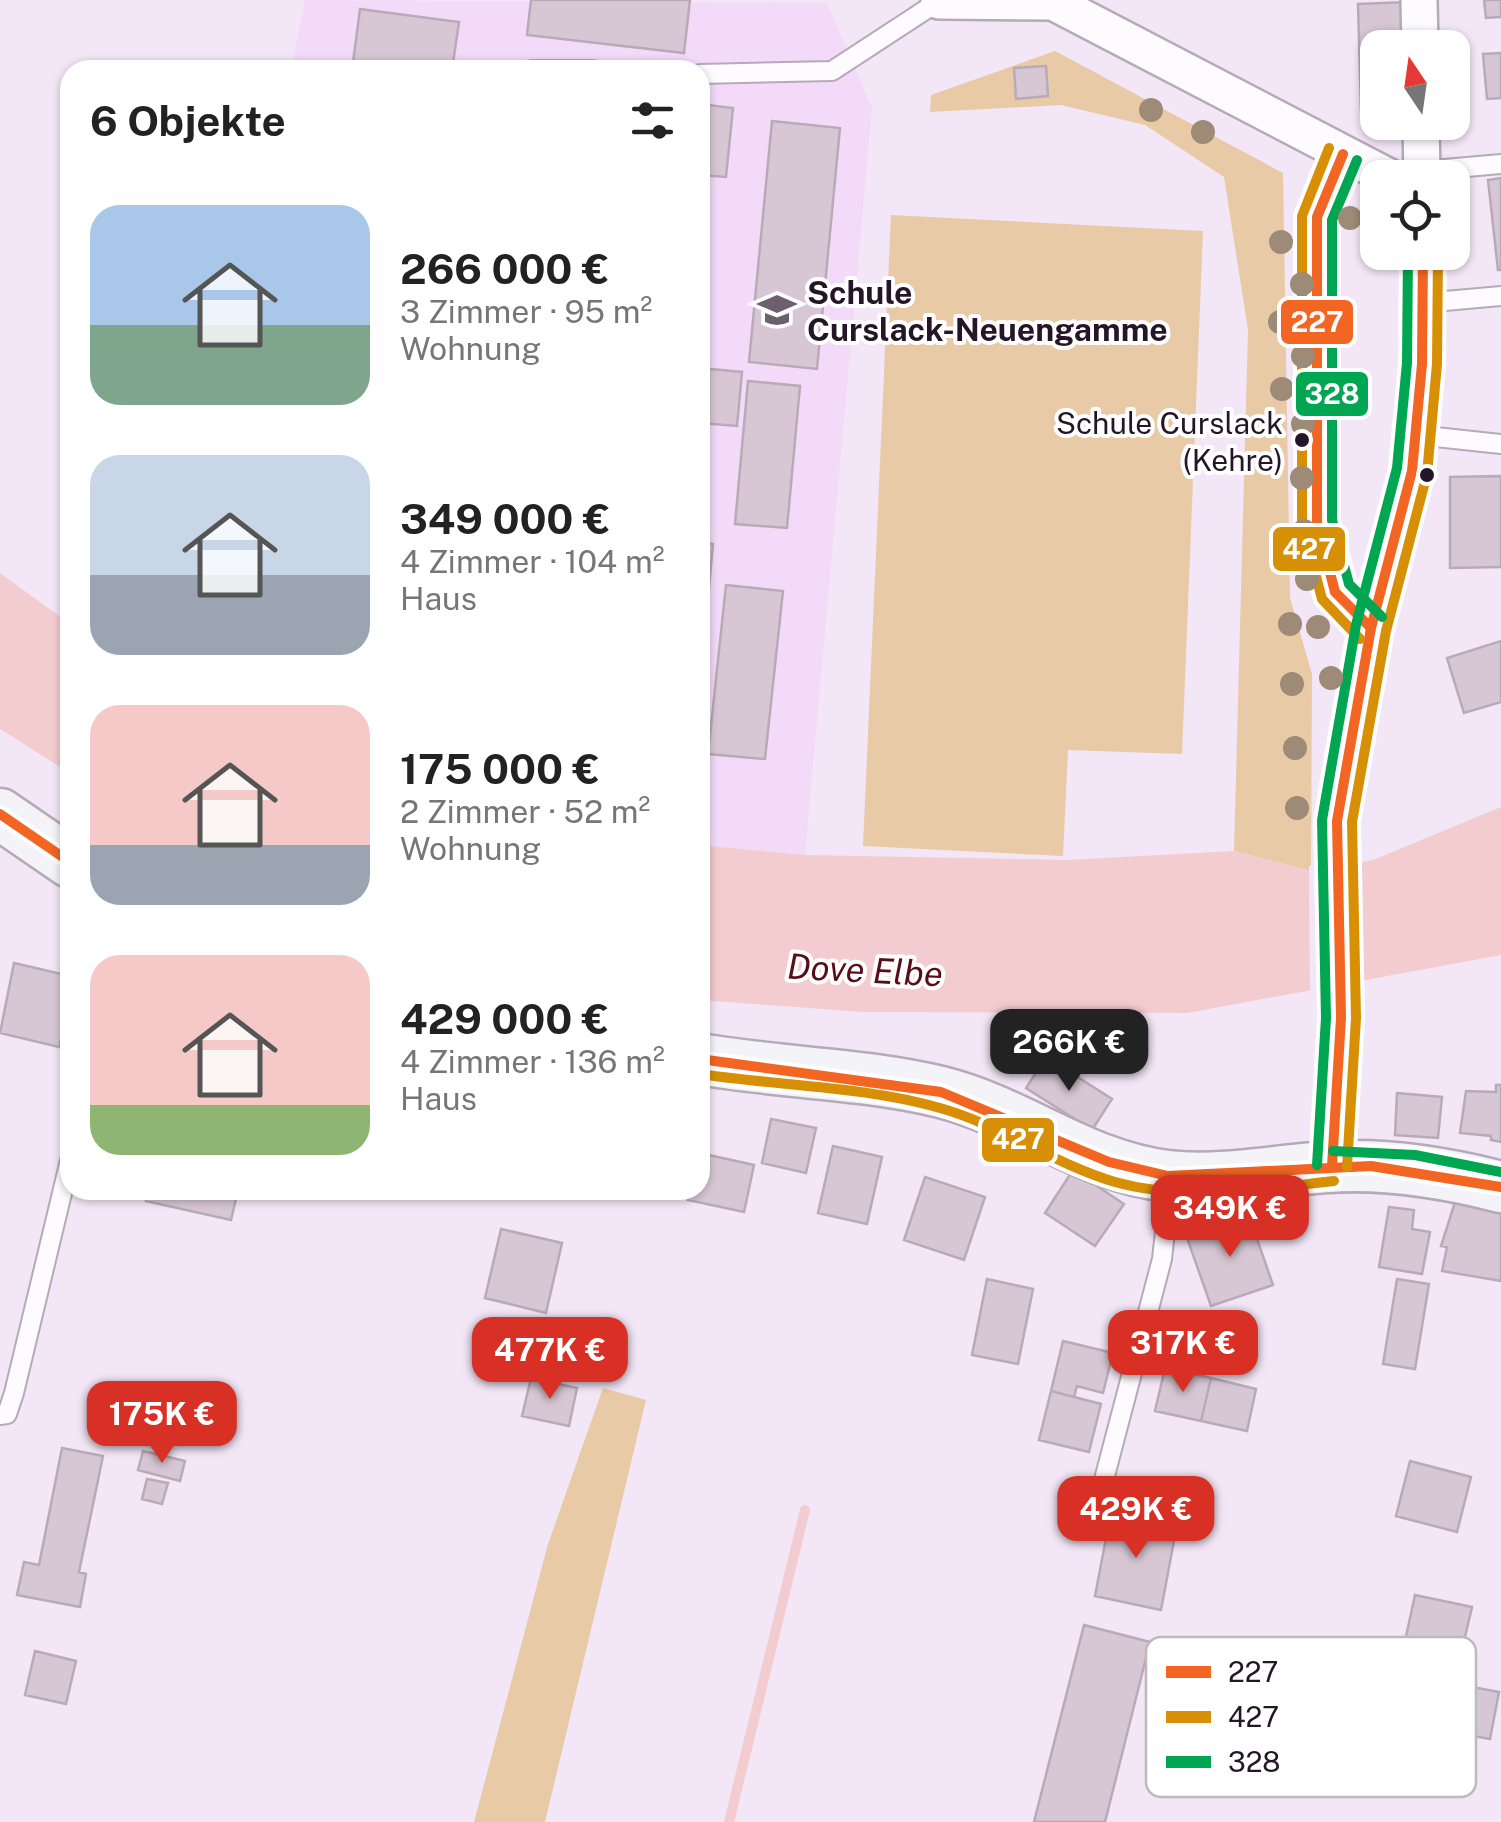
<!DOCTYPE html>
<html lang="de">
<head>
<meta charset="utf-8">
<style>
  :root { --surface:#fff; --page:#f2f2f2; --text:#222; --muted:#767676; --accent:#d93025 }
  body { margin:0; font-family:"Public Sans",sans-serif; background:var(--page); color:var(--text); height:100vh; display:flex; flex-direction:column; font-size:38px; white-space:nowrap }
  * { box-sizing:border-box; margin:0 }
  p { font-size:32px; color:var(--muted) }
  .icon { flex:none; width:55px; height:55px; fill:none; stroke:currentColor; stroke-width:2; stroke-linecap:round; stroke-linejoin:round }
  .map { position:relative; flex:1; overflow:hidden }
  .details { position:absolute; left:60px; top:60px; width:650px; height:1140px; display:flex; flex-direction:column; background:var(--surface); border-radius:30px; box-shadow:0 2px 8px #0004 }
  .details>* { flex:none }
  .needle { width:65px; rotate:347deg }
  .fabs { position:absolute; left:1360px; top:30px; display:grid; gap:20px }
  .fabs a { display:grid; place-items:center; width:110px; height:110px; border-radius:20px; background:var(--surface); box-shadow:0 2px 8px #0004; font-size:50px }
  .price { position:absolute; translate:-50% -85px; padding:0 22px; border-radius:20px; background:var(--accent); color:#fff; font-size:32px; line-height:65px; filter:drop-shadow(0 2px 5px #0008) }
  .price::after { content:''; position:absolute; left:50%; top:60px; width:30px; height:22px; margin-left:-15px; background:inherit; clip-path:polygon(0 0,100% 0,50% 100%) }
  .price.active { background:#222; color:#fff }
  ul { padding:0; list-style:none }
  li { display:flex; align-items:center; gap:30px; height:250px; padding:0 30px }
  li span { display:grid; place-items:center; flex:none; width:280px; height:200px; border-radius:30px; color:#555 }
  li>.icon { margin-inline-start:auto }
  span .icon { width:120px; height:120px; fill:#fffc; stroke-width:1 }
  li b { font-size:42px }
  h2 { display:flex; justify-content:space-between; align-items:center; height:120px; padding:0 30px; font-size:42px }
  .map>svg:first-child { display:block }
  .built { fill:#f4daf9 }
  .green { fill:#e9caa6 }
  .water { fill:#f3ccd0 }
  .pier { fill:#f3e6f6 }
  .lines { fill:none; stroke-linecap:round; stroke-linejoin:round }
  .stream { stroke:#f3ccd0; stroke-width:10 }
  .building { fill:#d7c7d4; stroke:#b9aab7; stroke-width:2.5 }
  .lane-casing { stroke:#b6aab8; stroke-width:22 }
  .street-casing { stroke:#b6aab8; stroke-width:40 }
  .secondary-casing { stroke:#b6aab8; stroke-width:55 }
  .lane { stroke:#fdfbfe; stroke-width:18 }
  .street { stroke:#fdfbfe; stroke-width:35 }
  .secondary { stroke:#f3f3f8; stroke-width:50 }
  .bus-1-casing { stroke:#fff; stroke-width:18 }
  .bus-2-casing { stroke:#fff; stroke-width:18 }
  .bus-3-casing { stroke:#fff; stroke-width:18 }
  .bus-1 { stroke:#f26522; stroke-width:10 }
  .bus-2 { stroke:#d79006; stroke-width:10 }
  .bus-3 { stroke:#00a651; stroke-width:10 }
  .tree { fill:#9d8a77 }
  .bus-dot { fill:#241626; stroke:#fff; stroke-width:4 }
  .labels { text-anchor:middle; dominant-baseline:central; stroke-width:8; stroke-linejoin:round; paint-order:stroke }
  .bus-label { font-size:30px; fill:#241626; stroke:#fff; text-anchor:end }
  .poi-label { font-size:32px; font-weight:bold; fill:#241626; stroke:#fff; text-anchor:start }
  .water-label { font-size:35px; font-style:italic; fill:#580e16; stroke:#fff }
  .key { fill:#fff; stroke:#bdb9be; stroke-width:2.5 }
  .key-label { font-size:28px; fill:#241626 }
  .line-badge { stroke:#fff; stroke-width:4 }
  .badge-label { font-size:28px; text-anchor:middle; font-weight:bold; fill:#fff }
</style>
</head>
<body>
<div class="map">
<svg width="1501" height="1822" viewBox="0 0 1501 1822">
  <rect width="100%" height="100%" fill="#f3e6f6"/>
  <path class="built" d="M305 0 827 3 872 108 805 855 700 845V70H291Z"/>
  <path class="green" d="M1055 51 1283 173 1290 598 1312 674 1311 871 1234 851 1248 330 1224 177 1145 125 1061 105 930 112 931 95Z
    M891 215 1203 231 1182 754 1068 750 1063 856 863 846Z
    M603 1388 646 1400 545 1822H474L548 1544Z"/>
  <path class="water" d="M0 573 70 624V773L0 729Z
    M1501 807V955L1187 1013 863 1012 700 1000V845L805 855 1067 860 1234 851 1311 871 1373 860Z"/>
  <path class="pier" d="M1362 857 1363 988 1310 999 1309 866Z"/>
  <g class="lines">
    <path class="stream" d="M729 1822 805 1510"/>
  </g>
  <path class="building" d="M531 0H690L684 53 527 35Z
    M1484 0H1501V17L1486 18Z
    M1408 2 1409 48H1378V110H1361L1358 4Z
    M360 9 459 22 452 70H352Z
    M1501 53V98L1487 99 1483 54Z
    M1046 66 1048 96 1016 99 1014 68Z
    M700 104 733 108 726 177 700 175Z
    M772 121 840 128 817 369 749 362Z
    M1501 178V270H1498L1488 180Z
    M700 368 742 372 737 426 700 423Z
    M748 381 800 386 787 528 735 524Z
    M1501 476V567L1450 568V477Z
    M700 543 713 544 709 588H700Z
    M726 585 783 591 765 759 708 754Z
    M1501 641V702L1464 713 1447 658Z
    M14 963 70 976V1001L59 1047 0 1033Z
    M1046 1057 1112 1099 1092 1130 1026 1088Z
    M1496 1085H1501V1142L1491 1140V1136L1460 1133 1466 1091 1496 1092Z
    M1397 1093 1442 1097 1438 1138 1395 1135Z
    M771 1119 816 1128 806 1173 762 1163Z
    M833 1146 882 1157 867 1224 818 1213Z
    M700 1153 754 1165 744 1212 688 1200 690 1190H700Z
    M1073 1170 1124 1204 1095 1246 1045 1213Z
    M925 1177 985 1197 964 1260 904 1240Z
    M148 1190H238L231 1220 146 1201Z
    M1456 1199 1501 1206V1281L1442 1271 1447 1247 1441 1246Z
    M1389 1207 1414 1210 1412 1229 1430 1232 1422 1274 1379 1267Z
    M1248 1213 1273 1285 1211 1306 1186 1235Z
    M501 1229 562 1243 546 1313 485 1298Z
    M987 1279 1033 1289 1018 1364 972 1355Z
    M1397 1279 1429 1284 1415 1369 1383 1364Z
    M1063 1341 1113 1353 1103 1393 1077 1386 1074 1397 1051 1391Z
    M1165 1368 1211 1378 1201 1421 1155 1411Z
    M531 1378 577 1388 569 1426 522 1416Z
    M1211 1378 1256 1389 1247 1431 1201 1421Z
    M1051 1391 1101 1404 1089 1452 1039 1440Z
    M62 1448 103 1456 79 1572 86 1574 80 1607 17 1595 24 1562 39 1565Z
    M143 1451 185 1461 180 1481 138 1470Z
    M1410 1461 1471 1477 1457 1532 1396 1516Z
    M147 1479 168 1483 162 1504 142 1499Z
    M1111 1512 1177 1525 1161 1610 1095 1596Z
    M1415 1595 1472 1607 1461 1654 1405 1641Z
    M1084 1625 1150 1642 1105 1822H1034Z
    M35 1651 76 1661 66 1704 25 1695Z
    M1424 1678 1499 1692 1490 1739 1435 1729 1440 1704 1420 1700Z"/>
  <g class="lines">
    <g class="lane-casing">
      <path id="lane" d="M532 70H593
        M700 74 832 71 939 1
        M1343 154 1317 217V522L1335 592 1370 628
        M1422 171 1501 164
        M1423 303 1501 296
        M1417 435 1501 444
        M0 1415 7 1414 14 1393 70 1160
        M1092 1525 1162 1259 1171 1177"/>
    </g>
    <g class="street-casing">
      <path id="street" d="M1419 0 1420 48
        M939 1 1053 2 1391 178
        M1421 122 1422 178
        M1332 1166 1341 1018 1337 821 1371 628 1412 471 1422 364 1423 252"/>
    </g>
    <g class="secondary-casing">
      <path id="secondary" d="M0 814 70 862
        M700 1059C780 1073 862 1073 941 1092 1021 1112 1085 1167 1168 1176 1221 1182 1275 1170 1328 1167 1385 1163 1446 1173 1501 1187"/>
    </g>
    <use href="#lane" class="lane"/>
    <use href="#street" class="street"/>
    <use href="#secondary" class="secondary"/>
    <g class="bus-1-casing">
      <path id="bus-1" d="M1343 154 1317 217V522L1335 592 1371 628
        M0 814 70 862
        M700 1059 941 1092 1109 1162 1168 1176 1371 1166 1501 1187
        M1332 1166 1341 1018 1337 821 1371 628 1412 471 1422 364 1423 252"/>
    </g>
    <g class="bus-2-casing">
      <path id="bus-2" d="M1329 148 1302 216V523L1322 599 1360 639
        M700 1074C780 1086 863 1086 940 1108 1001 1125 1054 1164 1115 1182 1186 1202 1262 1189 1334 1181
        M1347 1167 1356 1018 1352 822 1386 631 1427 474 1437 364 1438 252"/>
    </g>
    <g class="bus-3-casing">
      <path id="bus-3" d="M1357 160 1332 220V520L1349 584 1382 617
        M1333 1151 1415 1155 1501 1172
        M1317 1165 1326 1018 1322 820 1356 625 1397 468 1407 363 1408 252"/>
    </g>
    <use href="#bus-1" class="bus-1"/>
    <use href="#bus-2" class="bus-2"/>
    <use href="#bus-3" class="bus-3"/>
  </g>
  <g class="tree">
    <circle cx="1151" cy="110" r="12"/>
    <circle cx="1203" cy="132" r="12"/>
    <circle cx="1350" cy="218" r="12"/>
    <circle cx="1281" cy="242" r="12"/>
    <circle cx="1302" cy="284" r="12"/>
    <circle cx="1280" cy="322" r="12"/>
    <circle cx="1303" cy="356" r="12"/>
    <circle cx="1282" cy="389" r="12"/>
    <circle cx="1303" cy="424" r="12"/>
    <circle cx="1302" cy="478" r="12"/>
    <circle cx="1304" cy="531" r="12"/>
    <circle cx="1307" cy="579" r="12"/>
    <circle cx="1290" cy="624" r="12"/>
    <circle cx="1318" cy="627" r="12"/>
    <circle cx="1331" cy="678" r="12"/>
    <circle cx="1292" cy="684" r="12"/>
    <circle cx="1295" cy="748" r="12"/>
    <circle cx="1297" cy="808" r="12"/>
  </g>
  <defs>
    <g id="school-bare" transform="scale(3)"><path d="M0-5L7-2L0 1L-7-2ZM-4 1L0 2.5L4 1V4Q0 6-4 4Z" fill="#6c5f6f" stroke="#fff" stroke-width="2.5" paint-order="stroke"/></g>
  </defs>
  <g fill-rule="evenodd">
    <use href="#school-bare" x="777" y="310"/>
  </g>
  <g class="bus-dot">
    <circle cx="1302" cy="440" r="9"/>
    <circle cx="1427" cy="475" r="9"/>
  </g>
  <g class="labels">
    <g class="bus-label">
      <text x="1283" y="423">Schule Curslack<tspan x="1283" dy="37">(Kehre)</tspan></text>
    </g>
    <g class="poi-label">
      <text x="807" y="292">Schule<tspan x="807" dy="37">Curslack-Neuengamme</tspan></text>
    </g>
    <g class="water-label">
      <text transform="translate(865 970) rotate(3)">Dove Elbe</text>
    </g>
  </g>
  <rect x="1146" y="1637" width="330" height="160" rx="15" class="key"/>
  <rect x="1166" y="1666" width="45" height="12" fill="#f26522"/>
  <rect x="1166" y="1711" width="45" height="12" fill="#d79006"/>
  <rect x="1166" y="1756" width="45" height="12" fill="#00a651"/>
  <g class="key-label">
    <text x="1228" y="1682">227</text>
    <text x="1228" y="1727">427</text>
    <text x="1228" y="1772">328</text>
  </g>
  <g class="line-badge">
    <rect x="1279" y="298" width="76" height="48" rx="10" fill="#f26522"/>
    <rect x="1294" y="370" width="76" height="48" rx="10" fill="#00a651"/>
    <rect x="1271" y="525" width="76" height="48" rx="10" fill="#d79006"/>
    <rect x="980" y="1116" width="76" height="48" rx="10" fill="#d79006"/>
  </g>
  <g class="badge-label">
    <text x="1317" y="332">227</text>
    <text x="1332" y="404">328</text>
    <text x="1309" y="559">427</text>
    <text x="1018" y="1149">427</text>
  </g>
</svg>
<div class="fabs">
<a><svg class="needle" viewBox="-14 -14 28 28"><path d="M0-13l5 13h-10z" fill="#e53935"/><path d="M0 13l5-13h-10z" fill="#767676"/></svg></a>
<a><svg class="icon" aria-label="locate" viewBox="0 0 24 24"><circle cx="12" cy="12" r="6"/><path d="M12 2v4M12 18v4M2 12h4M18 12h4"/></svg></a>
</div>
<b class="price active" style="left:1069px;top:1094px">266K €</b>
<b class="price" style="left:1230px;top:1260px">349K €</b>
<b class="price" style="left:1183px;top:1395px">317K €</b>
<b class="price" style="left:550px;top:1402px">477K €</b>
<b class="price" style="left:162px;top:1466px">175K €</b>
<b class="price" style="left:1136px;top:1561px">429K €</b>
<section class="details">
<h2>6 Objekte<svg class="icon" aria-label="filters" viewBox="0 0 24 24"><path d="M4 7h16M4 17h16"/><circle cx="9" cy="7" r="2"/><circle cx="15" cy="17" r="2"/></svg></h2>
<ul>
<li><span style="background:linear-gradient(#a9c7e8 60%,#7fa58c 0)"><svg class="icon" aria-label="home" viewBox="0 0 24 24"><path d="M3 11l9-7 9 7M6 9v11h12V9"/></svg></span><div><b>266 000 €</b><p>3 Zimmer · 95 m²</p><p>Wohnung</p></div></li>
<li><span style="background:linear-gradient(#c9d6e8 60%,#9aa5b1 0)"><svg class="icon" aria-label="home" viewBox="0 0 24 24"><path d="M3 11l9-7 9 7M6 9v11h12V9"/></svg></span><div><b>349 000 €</b><p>4 Zimmer · 104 m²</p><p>Haus</p></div></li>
<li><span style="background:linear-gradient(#f6c9c9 70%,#9aa5b1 0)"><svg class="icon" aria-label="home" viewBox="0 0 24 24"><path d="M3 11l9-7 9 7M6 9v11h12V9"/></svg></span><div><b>175 000 €</b><p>2 Zimmer · 52 m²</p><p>Wohnung</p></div></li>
<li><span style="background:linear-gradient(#f6c9c9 75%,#8fb573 0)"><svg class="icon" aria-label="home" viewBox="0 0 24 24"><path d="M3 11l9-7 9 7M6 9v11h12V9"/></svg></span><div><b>429 000 €</b><p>4 Zimmer · 136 m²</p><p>Haus</p></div></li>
</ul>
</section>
</div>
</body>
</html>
